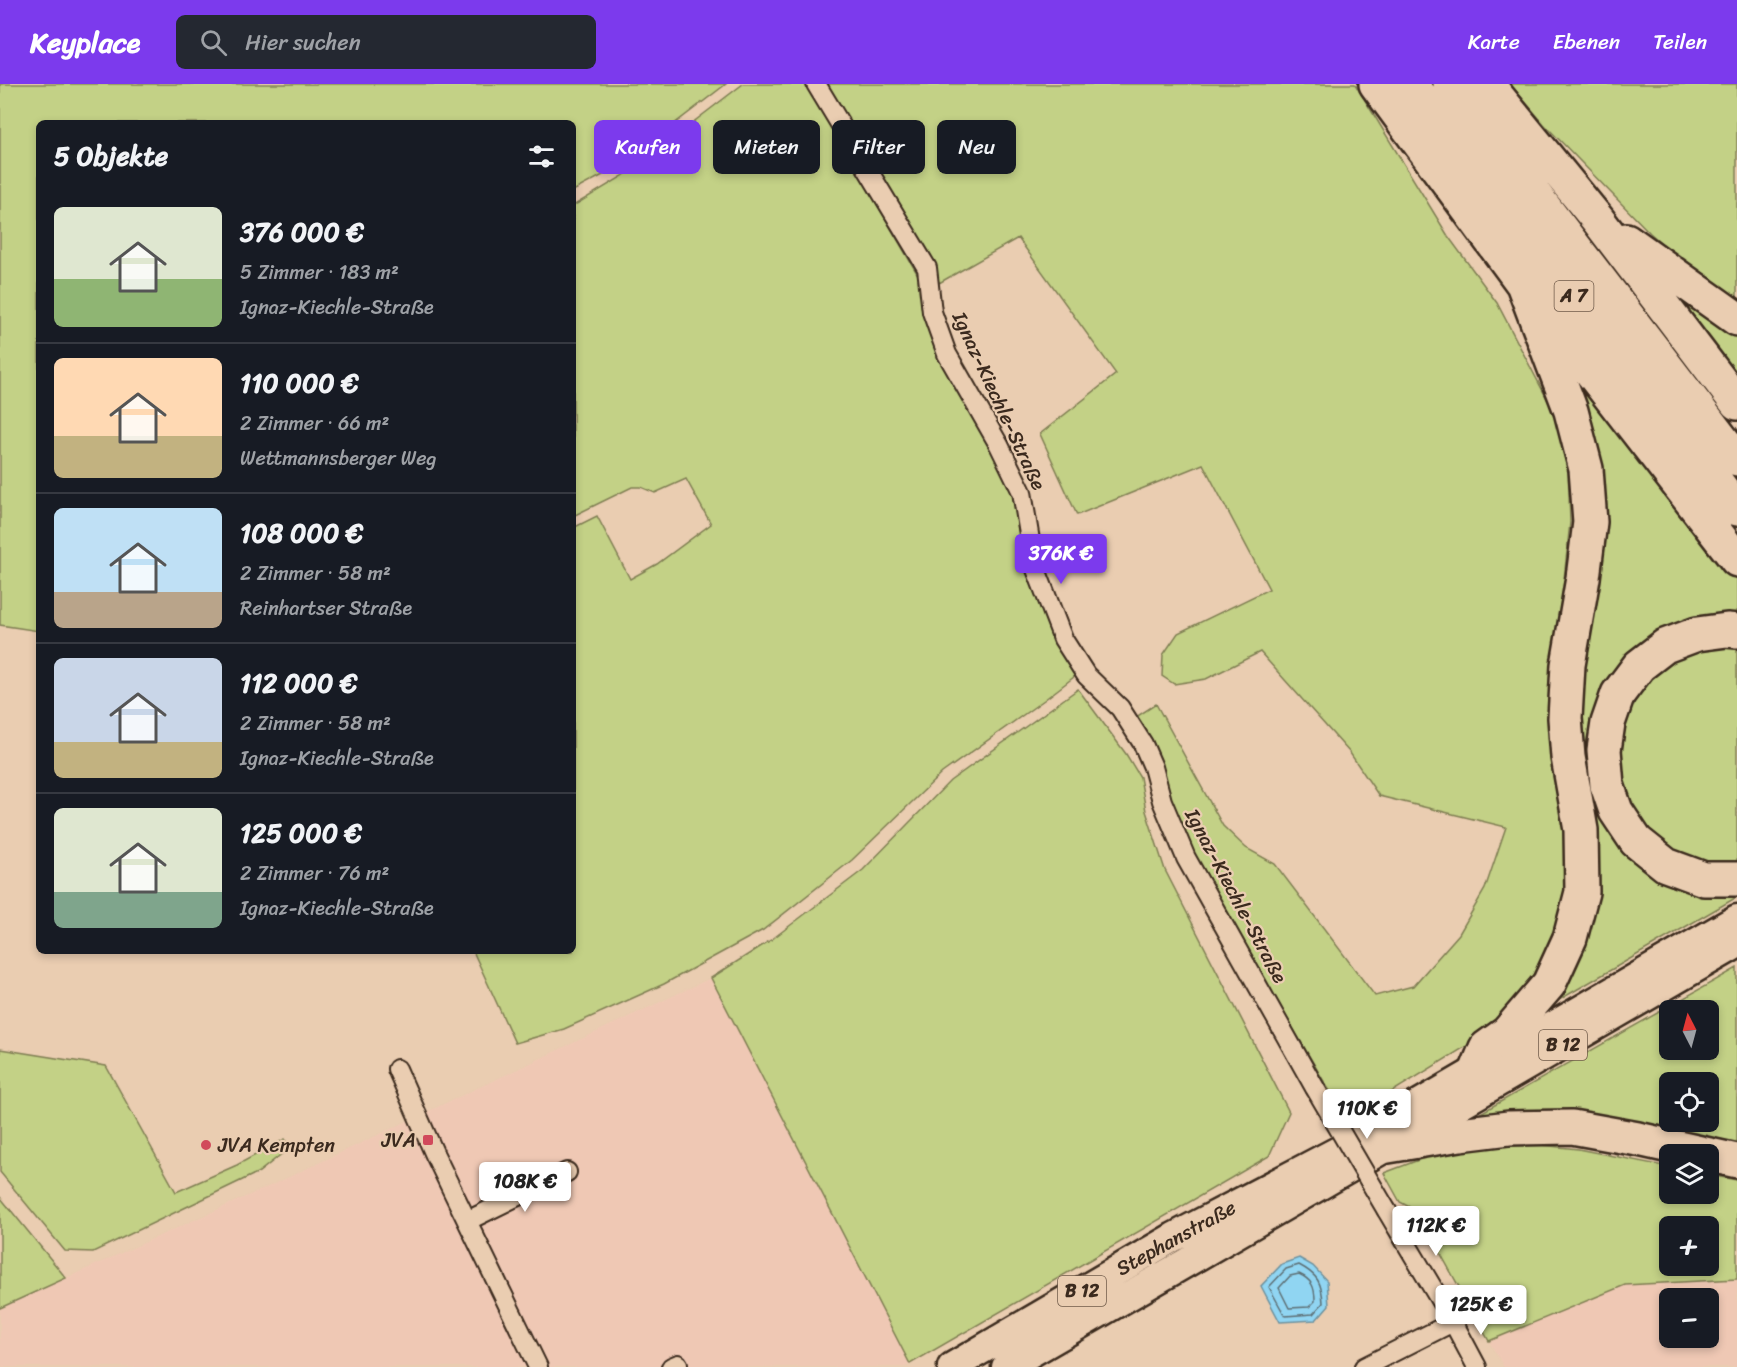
<!DOCTYPE html>
<html lang="de">
<head>
<meta charset="utf-8">
<style>
  :root { --surface:#171b24; --page:#242831; --text:#f1f3f6; --muted:#9ea1a6; --line:#363941; --accent:#7c3aed }
  body { margin:0; font-family:Sriracha,sans-serif; background:var(--page); color:var(--text); height:100vh; display:flex; flex-direction:column; font-size:22px; white-space:nowrap }
  * { box-sizing:border-box; margin:0 }
  p { font-size:20px; color:var(--muted) }
  .icon { flex:none; width:33px; height:33px; fill:none; stroke:currentColor; stroke-width:2; stroke-linecap:round; stroke-linejoin:round }
  .map { position:relative; flex:1; overflow:hidden }
  .details { position:absolute; left:36px; top:36px; width:540px; height:834px; display:flex; flex-direction:column; background:var(--surface); border-radius:9px; box-shadow:0 3px 9px #0003 }
  .details>* { flex:none }
  .banner { position:absolute; left:594px; top:36px; width:570px; height:54px; display:flex; gap:12px }
  .needle { width:39px; rotate:354deg }
  .fabs { position:absolute; left:1659px; top:916px; display:grid; gap:12px }
  .fabs a { display:grid; place-items:center; width:60px; height:60px; border-radius:9px; background:var(--surface); box-shadow:0 3px 9px #0003; font-size:30px }
  .price { position:absolute; translate:-50% -51px; padding:0 14px; border-radius:6px; background:#fff; color:#222; font-size:20px; line-height:39px; filter:drop-shadow(0 2px 3px #0008) }
  .price::after { content:''; position:absolute; left:50%; top:36px; width:18px; height:14px; margin-left:-9px; background:inherit; clip-path:polygon(0 0,100% 0,50% 100%) }
  .price.on { background:var(--accent); color:#fff }
  ul { padding:0; list-style:none }
  li { display:flex; align-items:center; gap:18px; height:150px; padding:0 18px }
  li+li { border-top:2px solid var(--line) }
  li span { display:grid; place-items:center; flex:none; width:168px; height:120px; border-radius:9px; color:#555 }
  li>.icon { margin-inline-start:auto }
  span .icon { width:72px; height:72px; fill:#fffc; stroke-width:1 }
  li b { font-size:26px }
  h2 { display:flex; justify-content:space-between; align-items:center; height:72px; padding:0 18px; font-size:26px }
  .chip { padding:0 21px; border-radius:9px; background:var(--surface); box-shadow:0 3px 9px #0003; font-size:21px; line-height:54px }
  .chip.on { background:var(--accent); color:#fff }
  header { display:flex; align-items:center; gap:36px; box-sizing:border-box; height:84px; padding:0 30px; background:var(--accent); color:#fff }
  header strong { font-size:28px }
  nav { display:flex; gap:33px; margin-inline-start:auto; font-size:21px }
  .search { width:420px; height:54px; background:var(--page); display:flex; align-items:center; gap:15px; box-sizing:border-box; padding:0 21px; border-radius:9px; color:var(--muted); font-size:22px }
  .map>svg:first-child { display:block }
  .built { fill:#efc8b4; fill-rule:evenodd }
  .green { fill:#c3d186; stroke:#7f7e52; stroke-width:1.5; fill-rule:evenodd }
  .water { fill:#90d5f2; stroke:#6e919d; stroke-width:1.5 }
  .lines { fill:none; stroke-linecap:round; stroke-linejoin:round }
  .shore { stroke:#5d6e73; stroke-width:1.5 }
  .street-casing { stroke:#3b2a1e; stroke-width:22 }
  .primary-casing { stroke:#3b2a1e; stroke-width:33 }
  .highway-casing { stroke:#3b2a1e; stroke-width:38 }
  .street { stroke:#eacdb1; stroke-width:18 }
  .primary { stroke:#eacdb1; stroke-width:28 }
  .highway { stroke:#eacdb1; stroke-width:33 }
  .street-bridge-casing { stroke:#3b2a1e; stroke-width:22; stroke-linecap:butt }
  .street-bridge { stroke:#eacdb1; stroke-width:18 }
  .poi-dot { fill:#d1495b; stroke:#eacdb1; stroke-width:2 }
  .labels { text-anchor:middle; dominant-baseline:central; stroke-width:4.5; stroke-linejoin:round; paint-order:stroke }
  .shield { fill:#eacdb1; stroke:#705b4a; stroke-width:1.5 }
  .shield-label { font-size:18px; font-weight:bold; fill:#3b2a1e }
  .street-label { font-size:20px; fill:#3b2a1e; stroke:#eacdb1 }
  .poi-label { font-size:20px; fill:#3b2a1e; stroke:#eacdb1; text-anchor:end }
</style>
</head>
<body>
<header>
<strong>Keyplace</strong>
<div class="search"><svg class="icon" aria-label="search" viewBox="0 0 24 24"><circle cx="10" cy="10" r="6"/><path d="M15 15l6 6"/></svg>Hier suchen</div>
<nav><a>Karte</a><a>Ebenen</a><a>Teilen</a></nav>
</header>
<div class="map">
<svg width="1737" height="1283" viewBox="0 0 1737 1283">
  <rect width="100%" height="100%" fill="#eacdb1"/>
  <filter id="ink" filterUnits="userSpaceOnUse"><feTurbulence type="fractalNoise" baseFrequency=".0167" numOctaves="2"/><feDisplacementMap in="SourceGraphic" scale="12" xChannelSelector="R" yChannelSelector="G"/><feConvolveMatrix kernelMatrix="1 2 1 2 8 2 1 2 1" color-interpolation-filters="sRGB"/></filter>
  <g filter="url(#ink)">
    <path class="built" d="M711 894 910 1280 905 1283H0V1224L272 1101Z
      M1737 1195V1283H1504L1489 1257 1625 1201ZM1670 1215H1708V1254H1670Z"/>
    <path class="green" d="M0 0H726L618 83 573 107V39H39V547L0 541Z
      M743 0H807L918 191 926 231 995 364 1013 411 1024 483 1058 560 1073 584 1074 593 1044 616 942 689 852 776 763 846 664 900 564 945 515 959 473 867H573V444L597 432 630 495 657 480 711 440 686 395 655 409 641 403H632L573 432V122L623 92Z
      M826 0H1355L1448 152 1497 219 1556 332 1568 384 1570 438 1554 592 1570 746 1565 808 1556 853 1534 895 1483 952 1356 1030 1345 1008 1336 1016 1326 1001 1193 771 1136 633 1156 620 1223 742 1246 764 1275 780 1375 912 1413 902 1459 850 1485 805 1506 743 1379 712 1350 669 1260 568 1206 595 1174 600 1162 592 1163 571 1178 549 1269 505 1203 380 1077 431 1040 350 1116 290 1018 154 939 199 934 180Z
      M1510 0H1737V216L1682 177 1650 149 1544 40Z
      M1638 173 1737 247V302Z
      M1571 283 1737 493V534L1618 590 1619 750 1737 806V813L1545 924 1562 902 1586 859 1596 811 1579 672Z
      M1737 561V781H1703L1668 765 1638 739 1623 706 1618 673 1620 639 1635 607 1656 587 1679 572 1707 562Z
      M1078 605 1126 670 1140 693 1146 727 1165 786 1289 1028 1269 1072 910 1280 711 894 771 856 863 786 950 697Z
      M1737 884V1063L1470 1035ZM1670 927H1708V966H1670ZM1670 999H1708V1038H1670Z
      M0 965 106 982 176 1108 237 1081 285 1055 289 1064 259 1088 93 1168 65 1167 0 1088Z
      M1513 1058 1578 1065 1669 1083 1670 1110H1708L1709 1091 1737 1096V1195L1625 1201 1489 1257 1417 1127 1400 1118 1384 1089 1424 1074 1471 1061ZM1670 1143H1708V1182H1670Z
      M0 1113 66 1194 0 1224Z"/>
    <path class="water" d="M1299 1174 1313 1182 1327 1197 1329 1221 1316 1236 1280 1238 1261 1202 1282 1180Z"/>
    <g class="lines">
      <path class="shore" d="M1299 1181C1318 1191 1322 1199 1323 1219L1313 1230 1285 1232 1269 1203 1286 1185Z
        M1299 1190C1312 1196 1315 1203 1315 1217L1309 1223 1289 1224 1279 1204 1290 1192Z"/>
      <g class="street-casing">
        <path id="street" d="M816 0 927 184 932 228 947 270 999 361 1022 408 1034 480 1063 555 1086 591 1120 624 1143 660 1153 683 1162 717 1186 774 1315 1004
          M397 985 435 1071 538 1283
          M1387 1127 1453 1238 1477 1283
          M467 1137 567 1088
          M671 1283 678 1280
          M1364 1283 1453 1238"/>
      </g>
      <g class="primary-casing">
        <path id="primary" d="M952 1283 1174 1153 1340 1066 1737 835
          M1006 1283 1737 860"/>
      </g>
      <g class="highway-casing">
        <path id="highway" d="M1376 0 1523 200 1737 476
          M1411 0 1737 425
          M1450 0 1737 375
          M1487 0 1598 136 1737 319
          M1626 156 1737 235
          M1737 547 1727 546 1697 550 1665 562 1639 582 1618 610 1608 639 1604 666 1607 701 1616 727 1636 757 1666 781 1704 795H1737
          M1477 986 1486 964 1507 949 1549 900 1570 854 1582 808 1581 746 1568 673 1565 634 1568 581 1583 494 1590 438 1586 385 1571 327 1523 200
          M1388 1062 1460 1050 1509 1044 1572 1043 1638 1055 1737 1077"/>
      </g>
      <use href="#street" class="street"/>
      <use href="#primary" class="primary"/>
      <use href="#highway" class="highway"/>
      <g class="street-bridge-casing">
        <path id="street-bridge" d="M1315 1004 1387 1127"/>
      </g>
      <use href="#street-bridge" class="street-bridge"/>
    </g>
  </g>
  <g class="poi-dot">
    <rect x="422" y="1050" width="12" height="12" rx="3"/>
    <circle cx="206" cy="1061" r="6"/>
  </g>
  <g class="labels">
    <g class="shield">
      <rect x="1554.5" y="197" width="39" height="30" rx="4.5"/>
      <rect x="1539" y="946" width="48" height="30" rx="4.5"/>
      <rect x="1058" y="1192" width="48" height="30" rx="4.5"/>
    </g>
    <g class="shield-label">
      <text x="1574" y="212">A 7</text>
      <text x="1563" y="961">B 12</text>
      <text x="1082" y="1207">B 12</text>
    </g>
    <g class="street-label">
      <text transform="translate(999 317) rotate(65)">Ignaz-Kiechle-Straße</text>
      <text transform="translate(1236 812) rotate(62)">Ignaz-Kiechle-Straße</text>
      <text transform="translate(1176 1154) rotate(-29)">Stephanstraße</text>
    </g>
    <g class="poi-label">
      <text x="416" y="1056">JVA</text>
      <text x="218" y="1061" text-anchor="start">JVA Kempten</text>
    </g>
  </g>
</svg>
<div class="fabs">
<a><svg class="needle" viewBox="-14 -14 28 28"><path d="M0-13l5 13h-10z" fill="#e53935"/><path d="M0 13l5-13h-10z" fill="#9ea1a6"/></svg></a>
<a><svg class="icon" aria-label="locate" viewBox="0 0 24 24"><circle cx="12" cy="12" r="6"/><path d="M12 2v4M12 18v4M2 12h4M18 12h4"/></svg></a>
<a><svg class="icon" aria-label="layers" viewBox="0 0 24 24"><path d="M12 4l9 5-9 5-9-5zM3 14l9 5 9-5"/></svg></a>
<a>+</a>
<a>−</a>
</div>
<b class="price on" style="left:1061px;top:501px">376K €</b>
<b class="price" style="left:1367px;top:1056px">110K €</b>
<b class="price" style="left:525px;top:1129px">108K €</b>
<b class="price" style="left:1436px;top:1173px">112K €</b>
<b class="price" style="left:1481px;top:1252px">125K €</b>
<div class="banner">
<a class="chip on">Kaufen</a>
<a class="chip">Mieten</a>
<a class="chip">Filter</a>
<a class="chip">Neu</a>
</div>
<section class="details">
<h2>5 Objekte<svg class="icon" aria-label="filters" viewBox="0 0 24 24"><path d="M4 7h16M4 17h16"/><circle cx="9" cy="7" r="2"/><circle cx="15" cy="17" r="2"/></svg></h2>
<ul>
<li><span style="background:linear-gradient(#dfe7d0 60%,#8fb573 0)"><svg class="icon" aria-label="home" viewBox="0 0 24 24"><path d="M3 11l9-7 9 7M6 9v11h12V9"/></svg></span><div><b>376 000 €</b><p>5 Zimmer · 183 m²</p><p>Ignaz-Kiechle-Straße</p></div></li>
<li><span style="background:linear-gradient(#ffd9b3 65%,#c2b280 0)"><svg class="icon" aria-label="home" viewBox="0 0 24 24"><path d="M3 11l9-7 9 7M6 9v11h12V9"/></svg></span><div><b>110 000 €</b><p>2 Zimmer · 66 m²</p><p>Wettmannsberger Weg</p></div></li>
<li><span style="background:linear-gradient(#bfe0f5 70%,#b9a48a 0)"><svg class="icon" aria-label="home" viewBox="0 0 24 24"><path d="M3 11l9-7 9 7M6 9v11h12V9"/></svg></span><div><b>108 000 €</b><p>2 Zimmer · 58 m²</p><p>Reinhartser Straße</p></div></li>
<li><span style="background:linear-gradient(#c9d6e8 70%,#c2b280 0)"><svg class="icon" aria-label="home" viewBox="0 0 24 24"><path d="M3 11l9-7 9 7M6 9v11h12V9"/></svg></span><div><b>112 000 €</b><p>2 Zimmer · 58 m²</p><p>Ignaz-Kiechle-Straße</p></div></li>
<li><span style="background:linear-gradient(#dfe7d0 70%,#7fa58c 0)"><svg class="icon" aria-label="home" viewBox="0 0 24 24"><path d="M3 11l9-7 9 7M6 9v11h12V9"/></svg></span><div><b>125 000 €</b><p>2 Zimmer · 76 m²</p><p>Ignaz-Kiechle-Straße</p></div></li>
</ul>
</section>
</div>
</body>
</html>
